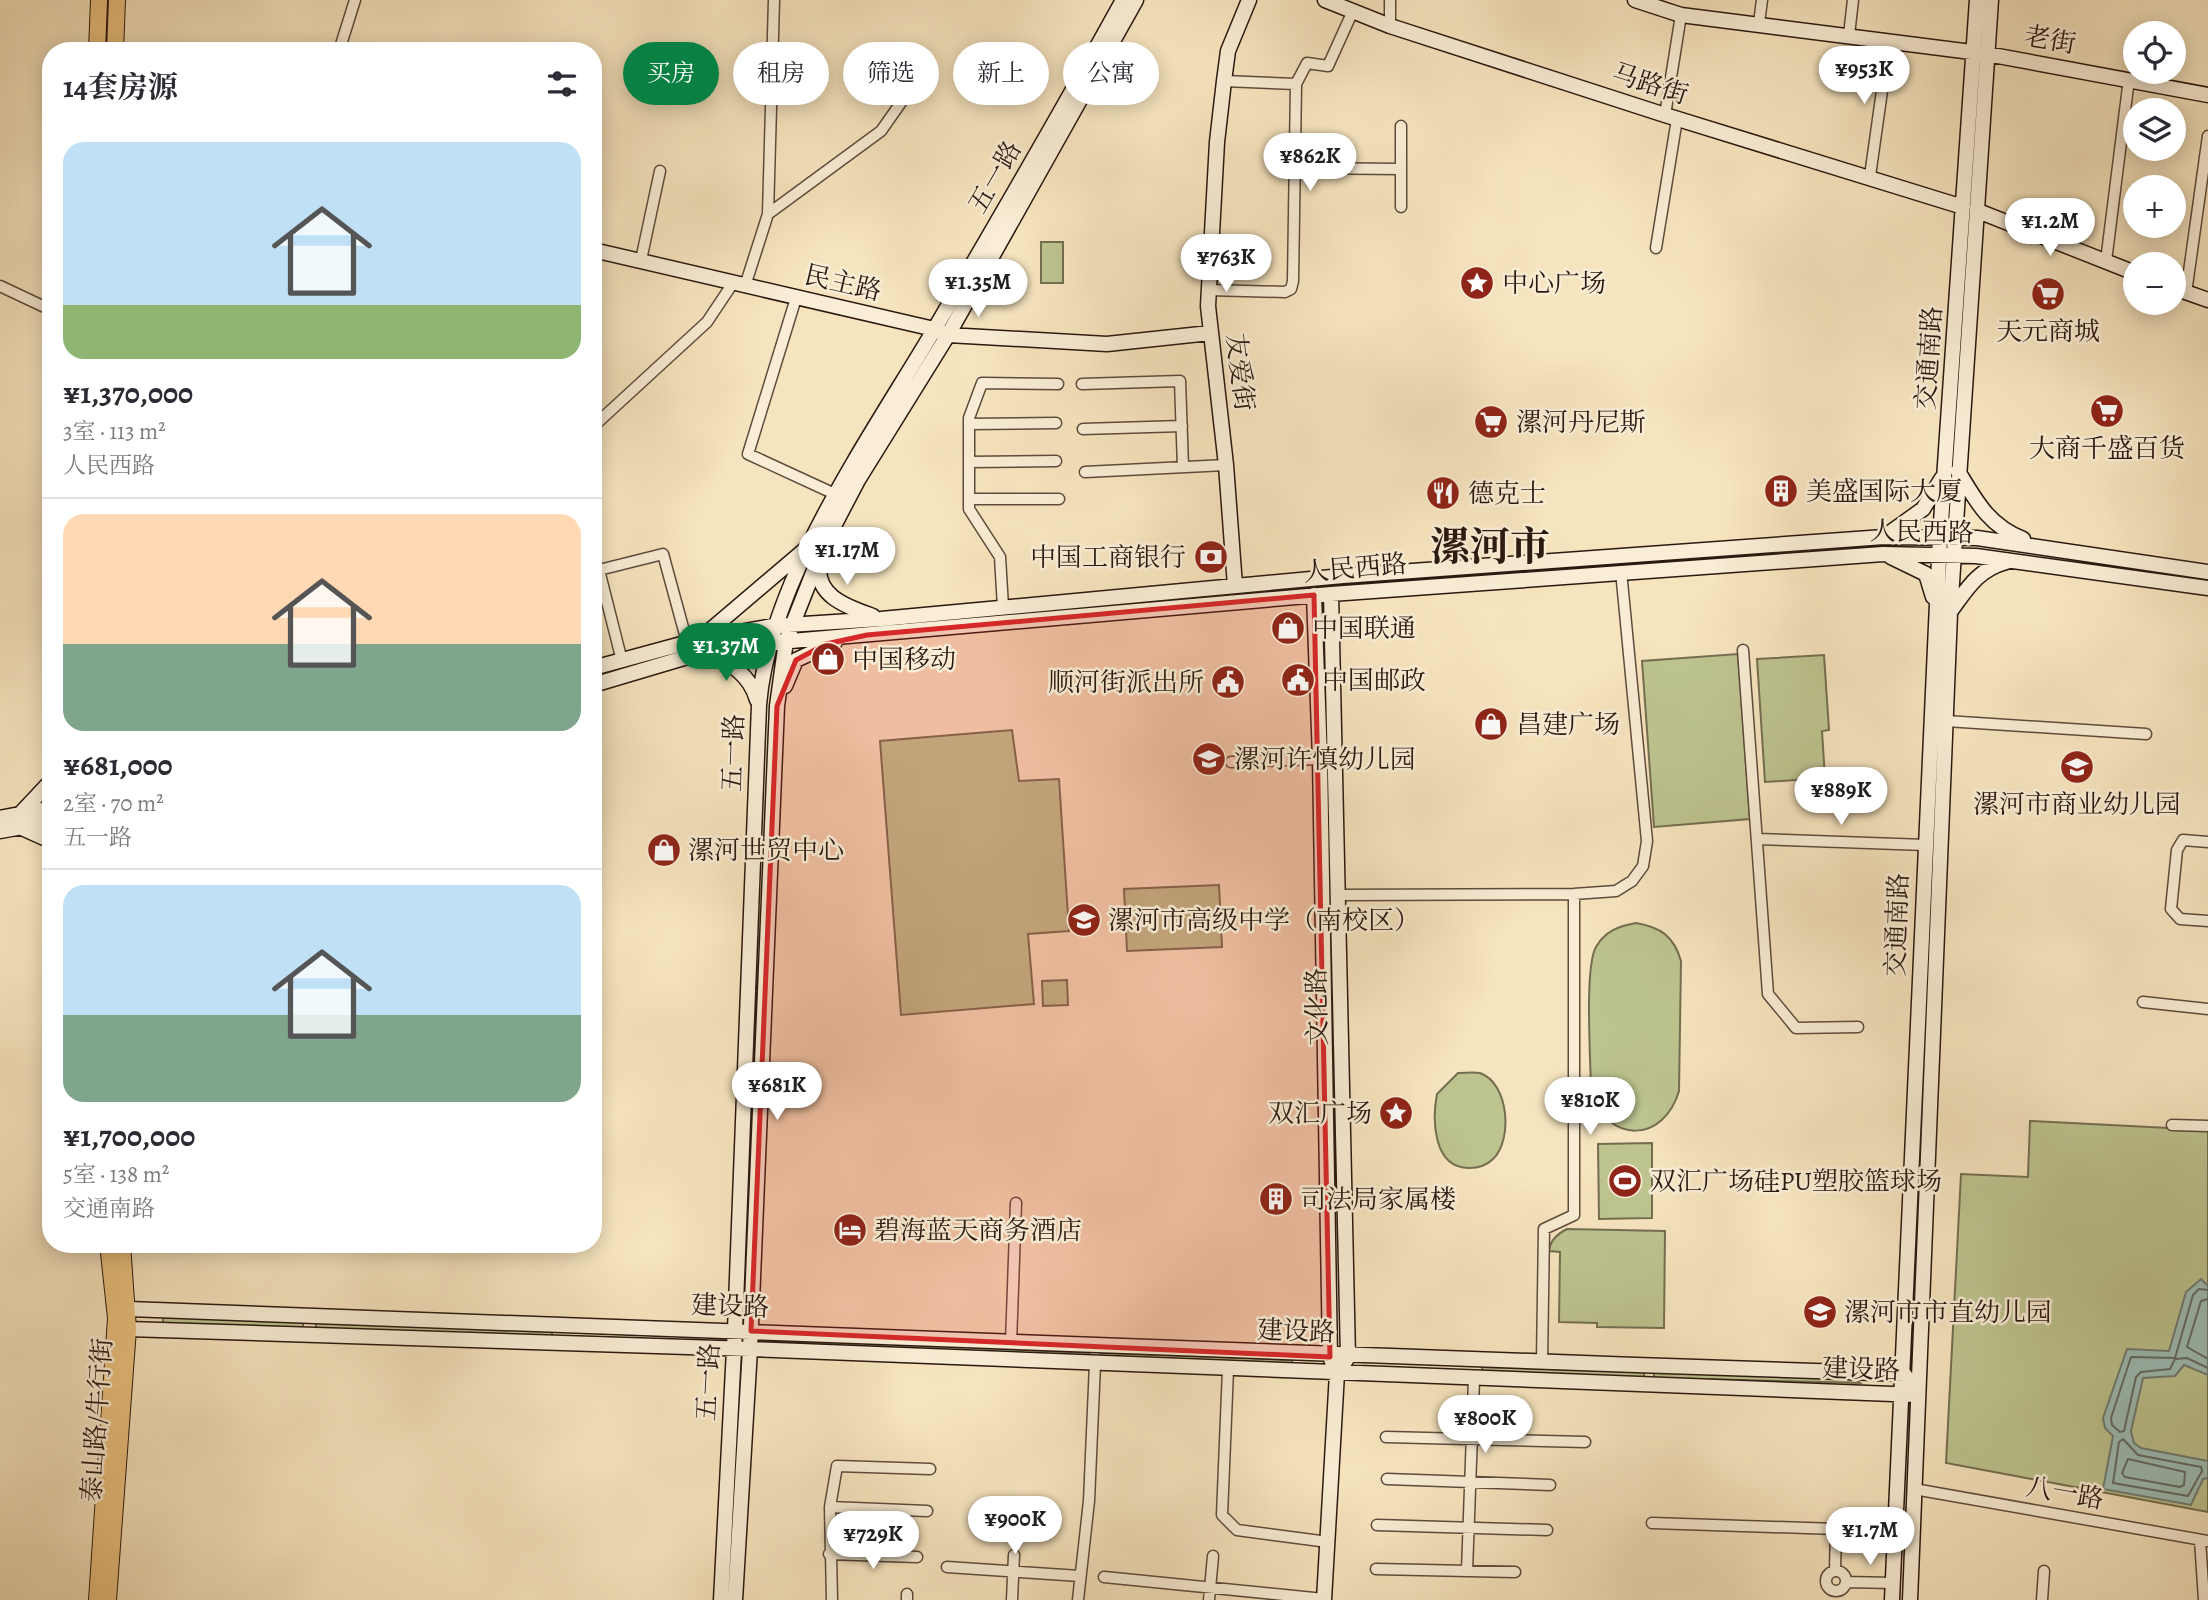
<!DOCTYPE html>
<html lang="zh">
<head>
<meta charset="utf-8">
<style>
  :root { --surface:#fff; --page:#f2f2f3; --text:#2b2b33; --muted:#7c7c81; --line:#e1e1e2; --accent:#0b8043 }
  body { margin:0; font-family:Alegreya,"Noto Serif SC",serif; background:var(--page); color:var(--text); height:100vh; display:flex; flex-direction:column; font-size:26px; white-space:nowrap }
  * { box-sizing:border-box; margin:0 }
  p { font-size:23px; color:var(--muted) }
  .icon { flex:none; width:38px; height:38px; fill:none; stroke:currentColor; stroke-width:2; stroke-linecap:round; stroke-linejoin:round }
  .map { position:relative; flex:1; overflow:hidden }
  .sheet { position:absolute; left:42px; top:42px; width:560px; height:1211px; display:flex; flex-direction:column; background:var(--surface); border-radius:28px; box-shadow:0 4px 18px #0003 }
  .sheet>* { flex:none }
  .banner { position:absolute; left:623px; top:42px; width:665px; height:63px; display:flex; gap:14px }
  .fabs { position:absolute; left:2123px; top:21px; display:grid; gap:14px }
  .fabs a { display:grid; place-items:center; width:63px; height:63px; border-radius:50%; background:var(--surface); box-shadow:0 4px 18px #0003; font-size:35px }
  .price { position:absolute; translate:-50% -60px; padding:0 16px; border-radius:24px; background:#fff; color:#222; font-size:23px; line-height:46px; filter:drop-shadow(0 2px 4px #0008) }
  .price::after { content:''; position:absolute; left:50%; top:42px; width:21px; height:16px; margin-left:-10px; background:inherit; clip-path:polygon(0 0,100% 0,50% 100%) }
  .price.current { background:var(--accent); color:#fff }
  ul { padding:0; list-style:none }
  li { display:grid; align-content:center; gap:14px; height:371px; padding:0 21px }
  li+li { border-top:2px solid var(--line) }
  li span { display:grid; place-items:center; height:217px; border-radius:21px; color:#555 }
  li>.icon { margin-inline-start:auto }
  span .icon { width:126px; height:126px; fill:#fffc; stroke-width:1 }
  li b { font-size:30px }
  h2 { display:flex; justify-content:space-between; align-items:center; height:84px; padding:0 21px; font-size:30px }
  .pill { padding:0 24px; border-radius:32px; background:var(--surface); box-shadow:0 4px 18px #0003; font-size:24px; line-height:63px }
  .pill.current { background:var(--accent); color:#fff }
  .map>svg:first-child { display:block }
  .green { fill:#bdc490; stroke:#746e50; stroke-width:2 }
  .water { fill:#9dbeb7; stroke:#6f7c74; stroke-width:2 }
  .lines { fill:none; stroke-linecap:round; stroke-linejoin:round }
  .shore { stroke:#646b64; stroke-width:2 }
  .street-casing { stroke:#5e4b3c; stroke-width:13 }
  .secondary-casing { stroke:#2b1810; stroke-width:17 }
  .primary-casing { stroke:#2b1810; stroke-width:18 }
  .street { stroke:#f9edd5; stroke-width:10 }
  .secondary { stroke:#f9edd5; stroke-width:14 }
  .primary { stroke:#ebc27f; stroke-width:16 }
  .marked { fill:#d62828; fill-opacity:0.2; stroke:#d62828; stroke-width:5; stroke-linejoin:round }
  .labels { text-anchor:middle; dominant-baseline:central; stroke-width:5; stroke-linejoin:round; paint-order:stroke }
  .street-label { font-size:26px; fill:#2b1810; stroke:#f9edd5 }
  .poi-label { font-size:26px; fill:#2b1810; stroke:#f9edd5; text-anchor:start }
  .town-label { font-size:40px; font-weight:bold; fill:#2b1810; stroke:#f9edd5 }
</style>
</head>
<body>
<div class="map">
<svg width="2208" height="1600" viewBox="0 0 2208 1600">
  <rect width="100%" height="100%" fill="#f6e4be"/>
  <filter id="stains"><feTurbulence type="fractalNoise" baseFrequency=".00286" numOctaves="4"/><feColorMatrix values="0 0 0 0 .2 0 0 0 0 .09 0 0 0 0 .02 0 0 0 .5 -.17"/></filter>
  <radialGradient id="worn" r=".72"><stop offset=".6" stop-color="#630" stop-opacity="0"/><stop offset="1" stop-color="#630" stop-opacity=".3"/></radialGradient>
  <path class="green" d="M1041 242H1063V283H1041Z
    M1738 654 1750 819 1654 827 1642 661Z
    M1824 655 1829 730 1822 731 1825 778 1765 782 1757 659Z
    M1012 730 1019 781 1059 779 1069 931 1028 934 1034 1004 901 1015 880 741Z
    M1219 885 1222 947 1127 951 1124 889Z
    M1636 923C1660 927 1674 936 1681 961L1679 1091C1664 1142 1609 1145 1591 1093 1591 1064 1584 968 1596 947 1605 931 1619 926 1636 923Z
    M1067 980 1068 1005 1043 1006 1042 981Z
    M1458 1073C1464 1073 1474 1072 1480 1073 1509 1083 1513 1140 1493 1159 1486 1166 1479 1168 1469 1168 1433 1168 1432 1120 1437 1094Z
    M2030 1121 2208 1130V1512L1946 1463 1961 1174 2028 1177Z
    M1652 1143V1218L1599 1219 1598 1144Z
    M1567 1229 1665 1231 1664 1328 1597 1327V1323L1559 1322 1560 1252 1549 1251C1550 1240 1557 1234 1567 1229Z
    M163 1317 303 1321V1329L163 1324Z
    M316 1322 552 1331V1338L316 1329Z
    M775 1338 1090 1353 1089 1359 775 1345Z
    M1100 1353 1292 1360V1367L1100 1360Z
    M1482 1367 1644 1372V1378L1482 1374Z
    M1654 1372 1855 1379 1860 1383 1654 1378Z"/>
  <path class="water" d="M2201 1279 2208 1286V1375L2184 1365 2175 1376 2143 1378 2131 1431 2134 1443 2141 1448 2208 1461V1478L2203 1479 2191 1505 2103 1489 2113 1436 2105 1428 2103 1418 2127 1349 2169 1351 2186 1292Z"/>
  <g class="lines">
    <path class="shore" d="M2208 1290 2199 1289 2193 1295 2175 1358 2131 1357 2111 1418 2112 1425 2120 1432 2124 1431 2136 1377 2141 1372 2170 1369 2175 1359 2187 1358 2208 1368
      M2208 1299 2201 1301 2187 1347 2208 1359
      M2123 1439 2138 1455 2201 1467 2202 1471 2188 1496 2113 1483 2119 1442Z
      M2128 1459 2185 1472 2184 1485 2180 1487 2125 1477 2122 1473Z"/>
    <g class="street-casing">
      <path id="street" d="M1390 0V26
        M1759 23 1762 0
        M1849 35 1853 0
        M339 51 355 0
        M1296 84 1307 63 1328 66 1352 13
        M1665 115 1681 15
        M1295 168 1401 169
        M1870 176 1889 41
        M1401 207V126
        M768 214 881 131 907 94
        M1656 248 1677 119
        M641 260 660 171
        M2106 261 2129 79
        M0 286 51 310
        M745 286 768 214 774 0
        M1209 290 1285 292 1291 289 1293 281 1296 84 1224 81
        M2186 293 2208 136
        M796 298 748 454 837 495
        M1082 384 1180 381 1183 467
        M597 423 707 322 733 283
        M969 424 1056 423
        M1083 429 1182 426
        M969 462 1056 461
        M1085 472 1226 465
        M969 499H1059
        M1003 607 1000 557 969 509V418L982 383 1058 384
        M1743 650 1768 994 1796 1028 1858 1027
        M622 661 599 570 663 554 687 642
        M1946 721 2146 734
        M1231 762 1320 759
        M1757 839 1925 845
        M2208 842 2183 840 2177 850 2171 909 2180 919 2208 921
        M1339 895 1574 894 1616 891 1632 881 1643 866 1647 841 1621 571
        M2143 1002 2208 1009
        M2172 1125 2208 1126
        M1011 1343 1016 1203
        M1542 1362 1544 1229 1574 1215V894
        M1228 1369 1222 1515 1237 1530 1328 1542
        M1386 1437 1585 1442
        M1387 1479 1550 1485
        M1914 1489 2208 1541
        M830 1507 927 1511
        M1652 1523 1836 1529 1835 1570
        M1377 1525 1547 1530
        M2200 1540 2204 1600
        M829 1554 917 1557
        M947 1567 1080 1576
        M1376 1569 1515 1572
        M1826 1581a10 10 0 1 1 20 0a10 10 0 1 1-20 0Z
        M1467 1571 1474 1379
        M1104 1577 1324 1599
        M1846 1582 1893 1583
        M832 1600 830 1507 837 1466 930 1469
        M907 1600V1594
        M1012 1600 1014 1555
        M1078 1600 1089 1501 1095 1364
        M1209 1600 1213 1556
        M2042 1600 2044 1571"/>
    </g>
    <g class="secondary-casing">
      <path id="secondary" d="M1325 0 1390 26 1665 115 1963 207
        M1635 0 1681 15 1987 54 2208 95
        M1978 211 2135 273
        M593 250 934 329 948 335 1107 344 1210 333
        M2174 288 2208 300
        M1958 471C1976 501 1989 526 2023 539
        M1884 537 1923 509 1942 478
        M1891 557 1926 574 1933 597
        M820 562C813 596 848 607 873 616
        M1235 586 1226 465 1208 306 1217 142 1224 81 1228 51 1249 0
        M1331 594 1348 1357 1344 1363
        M1314 595 1320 759 1330 1357 1337 1373 1324 1600
        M1950 612C1967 589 1977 570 2006 562
        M701 638 808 547
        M705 652C729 662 750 674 757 700
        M593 668 700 639 773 626 881 619 1343 576 1884 537 1977 538 2208 572
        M593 685 704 652 768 643 1331 594 1883 554 1976 556 2208 588
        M785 686 796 660 835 642
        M20 814 51 781
        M0 818 51 808
        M22 828 51 841
        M0 831 51 822
        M129 1309C720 1330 1312 1355 1904 1374L1918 1395 750 1349 128 1329 116 1318Z
        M721 1600 735 1330 759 705C769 580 870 438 934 330 998 221 1062 111 1123 0
        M735 1600 750 1349 777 706 786 641 824 545 858 480 948 335 1136 0
        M1892 1600 1940 537 1977 0
        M1910 1600 1950 613 1991 0"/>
    </g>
    <g class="primary-casing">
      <path id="primary" d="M97 51 99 0
        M115 51 117 0
        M97 1600 116 1318 108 1244
        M108 1600 128 1329 122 1244"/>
    </g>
    <use href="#street" class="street"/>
    <use href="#secondary" class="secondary"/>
    <use href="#primary" class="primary"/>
  </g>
  <path class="marked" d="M1314 595 1330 1357 751 1331 777 706 796 660 826 644 867 635Z"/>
  <defs>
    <g id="sight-disc" transform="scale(1.75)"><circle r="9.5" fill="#8f2418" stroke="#f9edd5"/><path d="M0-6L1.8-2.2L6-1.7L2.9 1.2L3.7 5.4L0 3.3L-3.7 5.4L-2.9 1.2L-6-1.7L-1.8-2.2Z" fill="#fff"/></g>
    <g id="supermarket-disc" transform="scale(1.75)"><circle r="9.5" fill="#8f2418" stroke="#f9edd5"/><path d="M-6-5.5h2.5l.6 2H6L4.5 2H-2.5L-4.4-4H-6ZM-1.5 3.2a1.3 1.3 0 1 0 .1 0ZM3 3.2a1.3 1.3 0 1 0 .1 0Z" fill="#fff"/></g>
    <g id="building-disc" transform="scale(1.75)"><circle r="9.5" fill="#8f2418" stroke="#f9edd5"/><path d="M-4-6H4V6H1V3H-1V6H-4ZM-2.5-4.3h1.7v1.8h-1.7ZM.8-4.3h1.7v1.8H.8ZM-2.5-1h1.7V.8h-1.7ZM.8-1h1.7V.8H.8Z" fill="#fff"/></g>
    <g id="restaurant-disc" transform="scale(1.75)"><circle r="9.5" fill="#8f2418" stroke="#f9edd5"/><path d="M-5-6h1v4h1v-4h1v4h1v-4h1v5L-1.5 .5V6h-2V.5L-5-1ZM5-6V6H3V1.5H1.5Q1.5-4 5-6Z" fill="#fff"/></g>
    <g id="bank-disc" transform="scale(1.75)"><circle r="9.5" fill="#8f2418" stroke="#f9edd5"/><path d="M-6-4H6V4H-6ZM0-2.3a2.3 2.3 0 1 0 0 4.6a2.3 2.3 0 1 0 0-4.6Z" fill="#fff"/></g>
    <g id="shop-disc" transform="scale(1.75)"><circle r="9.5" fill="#8f2418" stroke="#f9edd5"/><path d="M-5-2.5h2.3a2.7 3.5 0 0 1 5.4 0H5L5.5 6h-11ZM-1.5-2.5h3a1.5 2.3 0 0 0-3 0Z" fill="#fff"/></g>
    <g id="civic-disc" transform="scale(1.75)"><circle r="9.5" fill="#8f2418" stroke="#f9edd5"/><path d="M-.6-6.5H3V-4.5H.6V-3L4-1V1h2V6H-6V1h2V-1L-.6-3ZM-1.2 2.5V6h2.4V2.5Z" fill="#fff"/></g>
    <g id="school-disc" transform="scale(1.75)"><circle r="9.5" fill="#8f2418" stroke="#f9edd5"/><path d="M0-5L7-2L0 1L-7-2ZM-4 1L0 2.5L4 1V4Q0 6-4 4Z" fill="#fff"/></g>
    <g id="stadium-disc" transform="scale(1.75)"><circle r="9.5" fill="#8f2418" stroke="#f9edd5"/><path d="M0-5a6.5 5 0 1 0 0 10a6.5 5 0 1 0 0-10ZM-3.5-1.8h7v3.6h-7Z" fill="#fff"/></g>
    <g id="hotel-disc" transform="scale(1.75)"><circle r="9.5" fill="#8f2418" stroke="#f9edd5"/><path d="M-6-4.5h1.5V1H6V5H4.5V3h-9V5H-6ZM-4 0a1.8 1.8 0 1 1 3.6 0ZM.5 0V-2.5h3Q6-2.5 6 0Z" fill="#fff"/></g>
  </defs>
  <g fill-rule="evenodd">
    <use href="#sight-disc" x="1477" y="283"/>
    <use href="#supermarket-disc" x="2048" y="294"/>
    <use href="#supermarket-disc" x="2107" y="411"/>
    <use href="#supermarket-disc" x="1491" y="422"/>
    <use href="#building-disc" x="1781" y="491"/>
    <use href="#restaurant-disc" x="1443" y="493"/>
    <use href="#bank-disc" x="1211" y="557"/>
    <use href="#shop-disc" x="1288" y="628"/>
    <use href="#shop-disc" x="828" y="659"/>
    <use href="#civic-disc" x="1298" y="680"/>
    <use href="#civic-disc" x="1228" y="682"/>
    <use href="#shop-disc" x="1491" y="724"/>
    <use href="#school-disc" x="1209" y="759"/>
    <use href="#school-disc" x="2077" y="767"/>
    <use href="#shop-disc" x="664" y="850"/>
    <use href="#school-disc" x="1084" y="920"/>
    <use href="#sight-disc" x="1396" y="1113"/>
    <use href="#stadium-disc" x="1625" y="1181"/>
    <use href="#building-disc" x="1276" y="1199"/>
    <use href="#hotel-disc" x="850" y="1230"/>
    <use href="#school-disc" x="1820" y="1312"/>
  </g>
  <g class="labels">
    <g class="street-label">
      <text transform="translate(2050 40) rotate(10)">老街</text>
      <text transform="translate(1650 84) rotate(18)">马路街</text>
      <text transform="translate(995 177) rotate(-60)">五一路</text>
      <text transform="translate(843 283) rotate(13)">民主路</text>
      <text transform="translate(1929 358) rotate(-86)">交通南路</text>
      <text transform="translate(1240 372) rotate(83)">友爱街</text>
      <text transform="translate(1922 532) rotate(1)">人民西路</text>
      <text transform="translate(1355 568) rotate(-5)">人民西路</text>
      <text transform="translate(733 753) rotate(-88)">五一路</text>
      <text transform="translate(1897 925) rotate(-88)">交通南路</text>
      <text transform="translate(1317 1007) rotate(-91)">文化路</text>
      <text transform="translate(730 1306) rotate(2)">建设路</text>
      <text transform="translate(1296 1331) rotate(2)">建设路</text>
      <text transform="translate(1861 1369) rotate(2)">建设路</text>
      <text transform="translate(708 1382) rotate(-87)">五一路</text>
      <text transform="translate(97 1420) rotate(-86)">泰山路/牛行街</text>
      <text transform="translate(2065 1493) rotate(10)">八一路</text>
    </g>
    <g class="poi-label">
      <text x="1502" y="283">中心广场</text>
      <text x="2048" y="331" text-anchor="middle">天元商城</text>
      <text x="1516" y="422">漯河丹尼斯</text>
      <text x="2107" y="448" text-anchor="middle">大商千盛百货</text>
      <text x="1806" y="491">美盛国际大厦</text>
      <text x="1468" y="493">德克士</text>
      <text x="1186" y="557" text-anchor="end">中国工商银行</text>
      <text x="1312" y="628">中国联通</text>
      <text x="852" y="659">中国移动</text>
      <text x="1322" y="680">中国邮政</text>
      <text x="1204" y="682" text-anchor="end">顺河街派出所</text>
      <text x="1516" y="724">昌建广场</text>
      <text x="1234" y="759">漯河许慎幼儿园</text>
      <text x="2077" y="804" text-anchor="middle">漯河市商业幼儿园</text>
      <text x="688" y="850">漯河世贸中心</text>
      <text x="1108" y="920">漯河市高级中学（南校区）</text>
      <text x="1372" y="1113" text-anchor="end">双汇广场</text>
      <text x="1650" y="1181">双汇广场硅PU塑胶篮球场</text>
      <text x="1300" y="1199">司法局家属楼</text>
      <text x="874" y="1230">碧海蓝天商务酒店</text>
      <text x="1844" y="1312">漯河市市直幼儿园</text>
    </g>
    <g class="town-label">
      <text x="1490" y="546">漯河市</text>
    </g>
  </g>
  <rect width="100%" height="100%" filter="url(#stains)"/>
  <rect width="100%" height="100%" fill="url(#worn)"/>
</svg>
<div class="fabs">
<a><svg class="icon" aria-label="locate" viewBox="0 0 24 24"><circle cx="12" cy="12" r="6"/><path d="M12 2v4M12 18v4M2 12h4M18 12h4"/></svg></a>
<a><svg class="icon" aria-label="layers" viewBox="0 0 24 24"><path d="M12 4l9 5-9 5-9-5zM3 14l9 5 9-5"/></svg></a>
<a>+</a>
<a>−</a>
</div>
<b class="price" style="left:1864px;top:106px">¥953K</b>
<b class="price" style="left:1310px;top:193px">¥862K</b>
<b class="price" style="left:2050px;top:258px">¥1.2M</b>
<b class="price" style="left:1226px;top:294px">¥763K</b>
<b class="price" style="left:978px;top:319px">¥1.35M</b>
<b class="price" style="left:847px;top:587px">¥1.17M</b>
<b class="price current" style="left:726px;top:683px">¥1.37M</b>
<b class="price" style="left:1841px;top:827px">¥889K</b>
<b class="price" style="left:777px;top:1122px">¥681K</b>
<b class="price" style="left:1590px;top:1137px">¥810K</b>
<b class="price" style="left:1485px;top:1455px">¥800K</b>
<b class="price" style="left:1015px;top:1556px">¥900K</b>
<b class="price" style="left:1870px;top:1567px">¥1.7M</b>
<b class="price" style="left:873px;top:1571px">¥729K</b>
<div class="banner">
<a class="pill current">买房</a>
<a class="pill">租房</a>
<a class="pill">筛选</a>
<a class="pill">新上</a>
<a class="pill">公寓</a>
</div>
<section class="sheet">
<h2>14套房源<svg class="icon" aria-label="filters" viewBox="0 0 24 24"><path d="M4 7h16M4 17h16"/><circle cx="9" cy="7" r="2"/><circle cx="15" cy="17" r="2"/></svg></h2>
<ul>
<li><span style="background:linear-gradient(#bfe0f5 75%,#8fb573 0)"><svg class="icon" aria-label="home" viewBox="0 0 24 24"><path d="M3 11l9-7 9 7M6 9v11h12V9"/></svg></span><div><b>¥1,370,000</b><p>3室 · 113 m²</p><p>人民西路</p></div></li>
<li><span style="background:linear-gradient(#ffd9b3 60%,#7fa58c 0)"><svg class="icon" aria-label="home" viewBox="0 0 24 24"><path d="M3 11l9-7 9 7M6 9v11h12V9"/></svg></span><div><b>¥681,000</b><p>2室 · 70 m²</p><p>五一路</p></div></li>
<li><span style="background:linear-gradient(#bfe0f5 60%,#7fa58c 0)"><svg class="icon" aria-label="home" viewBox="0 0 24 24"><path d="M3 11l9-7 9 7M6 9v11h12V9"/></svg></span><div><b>¥1,700,000</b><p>5室 · 138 m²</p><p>交通南路</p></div></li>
</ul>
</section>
</div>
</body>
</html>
